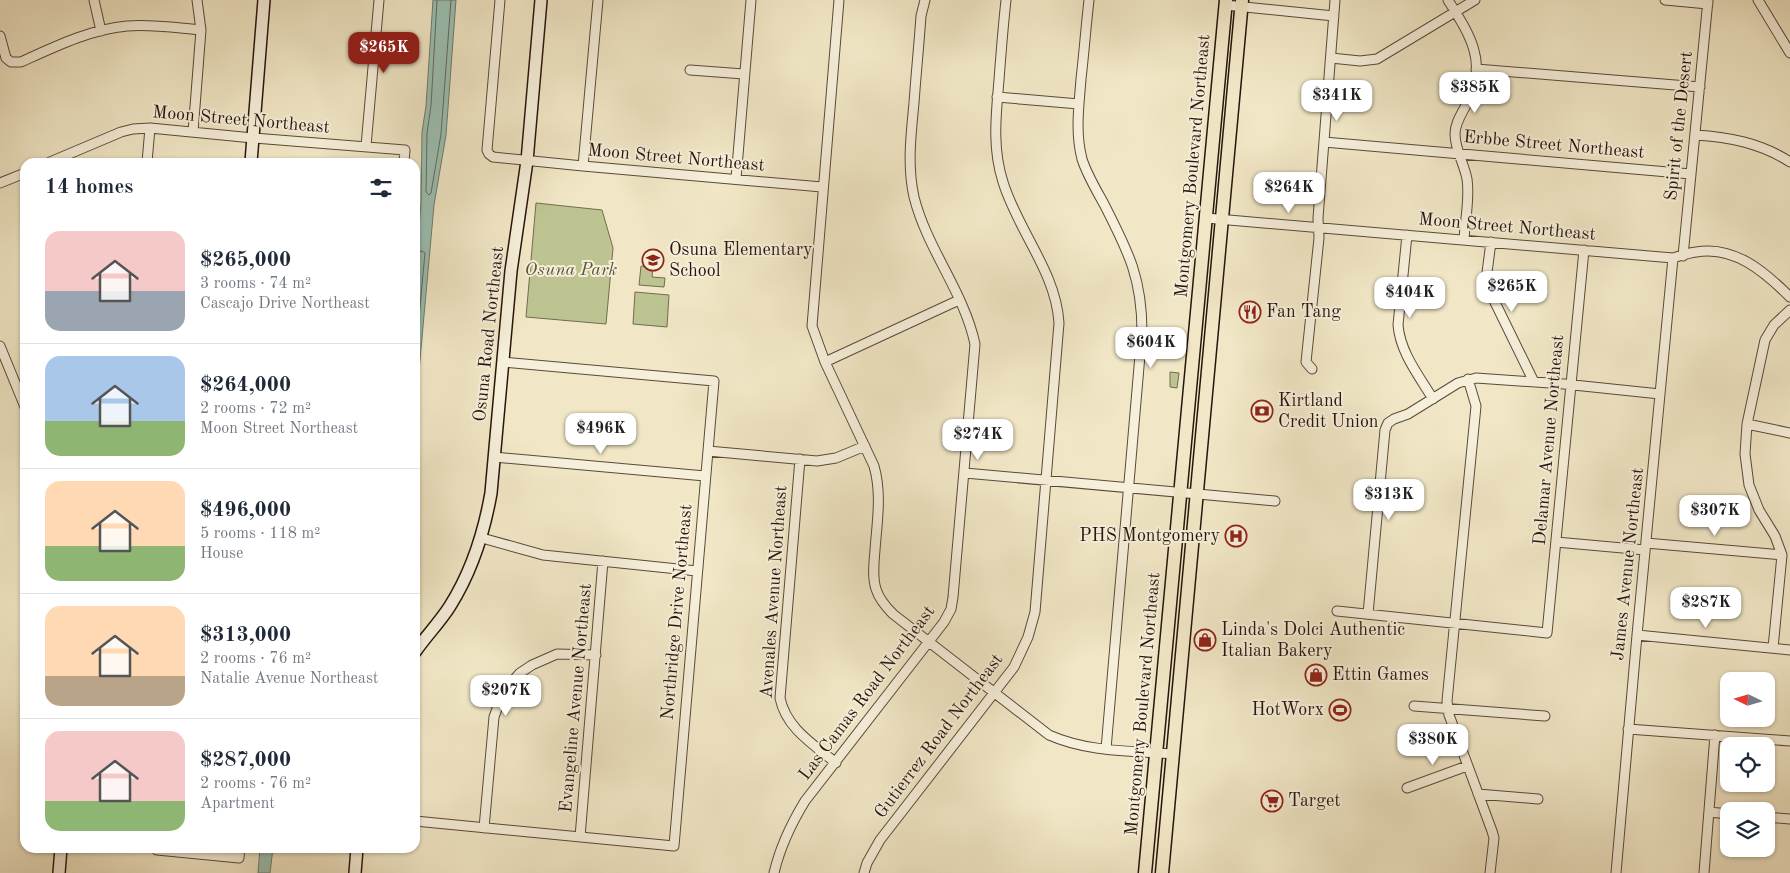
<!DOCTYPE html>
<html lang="en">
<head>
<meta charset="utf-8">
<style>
  :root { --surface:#fff; --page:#f6f6f7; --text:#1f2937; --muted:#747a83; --line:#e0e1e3; --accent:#8f2418 }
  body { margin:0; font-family:"Old Standard TT",serif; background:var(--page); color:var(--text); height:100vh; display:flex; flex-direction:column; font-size:19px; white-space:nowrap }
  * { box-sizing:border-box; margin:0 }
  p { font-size:16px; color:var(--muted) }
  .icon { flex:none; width:28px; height:28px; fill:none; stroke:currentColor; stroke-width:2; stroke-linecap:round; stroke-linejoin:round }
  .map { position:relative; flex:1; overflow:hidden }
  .drawer { position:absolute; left:20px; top:158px; width:400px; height:695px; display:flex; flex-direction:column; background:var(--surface); border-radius:15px; box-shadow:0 1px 4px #0004 }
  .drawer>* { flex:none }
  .needle { width:32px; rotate:275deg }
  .controls { position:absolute; left:1720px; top:672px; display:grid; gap:10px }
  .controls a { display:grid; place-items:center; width:55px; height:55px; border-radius:10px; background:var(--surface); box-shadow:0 1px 4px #0004; font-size:25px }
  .price { position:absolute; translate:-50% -42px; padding:0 11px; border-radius:10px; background:#fff; color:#222; font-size:16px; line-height:32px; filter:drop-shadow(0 1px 2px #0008) }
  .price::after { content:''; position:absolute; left:50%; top:30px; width:15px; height:11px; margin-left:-8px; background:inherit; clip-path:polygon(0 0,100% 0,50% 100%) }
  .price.current { background:var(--accent); color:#fff }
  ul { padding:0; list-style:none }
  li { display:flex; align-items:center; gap:15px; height:125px; padding:0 25px }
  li+li { border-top:1px solid var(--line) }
  li span { display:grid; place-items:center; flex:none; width:140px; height:100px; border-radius:15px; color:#555 }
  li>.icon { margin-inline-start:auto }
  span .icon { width:60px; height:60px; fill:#fffc; stroke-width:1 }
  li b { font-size:21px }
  h2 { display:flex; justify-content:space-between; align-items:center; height:60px; padding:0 25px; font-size:21px }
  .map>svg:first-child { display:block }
  .green { fill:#bdc492; stroke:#726c4e }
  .water { fill:#9bc0b3; stroke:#6d7b70 }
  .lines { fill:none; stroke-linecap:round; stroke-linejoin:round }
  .shore { stroke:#616a5f; stroke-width:1 }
  .street-casing { stroke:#5a493a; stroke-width:11 }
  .secondary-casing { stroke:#27140b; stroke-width:14 }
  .primary-casing { stroke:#27140b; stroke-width:15 }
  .street { stroke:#f6efda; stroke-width:9 }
  .secondary { stroke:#f6efda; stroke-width:11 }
  .primary { stroke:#f1e7c6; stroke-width:12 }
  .labels { text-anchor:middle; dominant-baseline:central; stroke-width:4; stroke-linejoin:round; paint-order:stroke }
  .street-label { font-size:18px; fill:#27140b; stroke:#f6efda }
  .poi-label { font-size:18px; fill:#27140b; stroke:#f6efda; text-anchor:start }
  .park-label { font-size:18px; font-style:italic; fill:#5c523a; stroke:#f6efda }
</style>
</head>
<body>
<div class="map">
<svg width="1790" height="873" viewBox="0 0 1790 873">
  <rect width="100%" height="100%" fill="#f1e7c6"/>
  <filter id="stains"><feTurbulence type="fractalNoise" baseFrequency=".004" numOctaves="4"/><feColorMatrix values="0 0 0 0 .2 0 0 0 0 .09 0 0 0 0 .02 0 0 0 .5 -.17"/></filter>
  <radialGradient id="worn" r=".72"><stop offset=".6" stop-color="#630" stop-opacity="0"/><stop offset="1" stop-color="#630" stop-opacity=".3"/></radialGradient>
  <path class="green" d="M536 203 602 210 613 248 606 324 526 317Z
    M641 266 653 267 652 277 665 278 664 287 639 285Z
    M635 292 669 295 667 327 633 324Z
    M1170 372 1179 373 1177 388 1170 387Z"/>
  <path class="water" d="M433 0H456L446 135 434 205 415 415V277L421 203 422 132 426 106Z
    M260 848H273L270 873H258Z"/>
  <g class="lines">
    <path class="shore" d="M437 0 431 106 427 133 426 192 429 195 431 193 441 134 451 0
      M415 253 422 251 425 253 415 360"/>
    <g class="street-casing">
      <path id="street" d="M94 0 101 31
        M500 0 487 150 489 154 493 157 583 166 822 187
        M839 0 812 326 825 362 874 466C882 494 877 522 875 550 874 562 872 577 876 589 879 599 886 607 893 614L1049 735C1087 752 1131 751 1173 754
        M1089 0C1086 26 1084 53 1081 79 1079 106 1075 132 1082 159 1087 175 1097 191 1105 206 1129 253 1142 279 1142 332L1106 749
        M1448 0C1468 32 1488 61 1469 99 1464 111 1455 121 1455 134 1455 150 1464 163 1467 179 1470 198 1465 220 1464 240
        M1665 0 1708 4
        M1758 0 1790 53
        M1225 5 1334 16
        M0 36 6 58 11 62H21C54 47 91 29 127 26 152 24 177 28 201 30
        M1331 58 1360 61 1377 59 1475 0
        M1476 69 1700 87
        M690 70 744 74
        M997 97 1079 104
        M193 132 201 30 197 0
        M1695 135C1729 137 1761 143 1790 162
        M1324 142 1691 174
        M366 146 379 0
        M50 162 121 132 133 129 150 128 253 138 405 150 404 162
        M147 162 150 128
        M583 166 598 0
        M736 179 751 0
        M0 183 25 173
        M1206 218 1673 258C1680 256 1688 253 1696 252 1734 245 1765 272 1790 297
        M1407 235 1398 325C1400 352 1419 376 1433 399
        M1491 242 1486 280 1488 288 1534 382
        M1683 256 1708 0
        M0 346 25 407
        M825 362 959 300
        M1312 369 1306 362 1319 238 1318 218 1335 0
        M1468 379 1476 406 1447 701 1449 715 1492 831 1494 838 1490 873
        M1747 424 1790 433
        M708 451 817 461 836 458 865 446
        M494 457 705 476
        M800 459 780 698C786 728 813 744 836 763
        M965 473 1275 501
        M482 538 543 555 697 571
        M1556 542 1645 550
        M1646 543 1782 555
        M1337 611 1547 633 1584 250
        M1368 614 1385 430 1388 423 1394 419 1408 414 1458 383 1476 378 1564 384 1660 394
        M1637 635 1790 650
        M1773 648 1782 555 1775 536 1759 510 1749 485 1745 454 1747 424 1765 340 1774 325 1790 310
        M1414 706 1545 716
        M1628 729 1790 741
        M1407 788 1467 766
        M1478 794 1538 799
        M1709 812 1729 814
        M1766 817 1790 819
        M415 821 674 846 714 381 503 362
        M484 828 494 717 501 698 509 685 520 673 532 665 557 654 596 655
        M580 837 603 561
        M157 848V850L239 858 240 848
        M774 873C780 847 791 824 805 801L944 622 951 609 953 597 975 344C964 292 927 249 914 197 907 166 911 134 914 103 916 74 919 45 921 16L925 0
        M864 873 867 863 880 840 1014 667 1028 637 1035 612 1059 323C1056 272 1018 231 1003 182 992 148 996 115 999 80 1001 53 1003 27 1006 0
        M1616 873 1637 635 1673 258
        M1704 873 1715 735"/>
    </g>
    <g class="secondary-casing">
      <path id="secondary" d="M251 162 264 0
        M415 652C426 636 440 622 450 606 472 571 484 533 491 493L511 271 527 161 541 0
        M59 873 61 848
        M355 873 357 848"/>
    </g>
    <g class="primary-casing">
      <path id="primary" d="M1145 873 1226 0
        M1162 873 1242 0"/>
    </g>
    <use href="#street" class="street"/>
    <use href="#secondary" class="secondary"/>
    <use href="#primary" class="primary"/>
  </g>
  <defs>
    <g id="school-ring" transform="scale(1.125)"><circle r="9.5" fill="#f6efda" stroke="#8f2418" stroke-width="1.5"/><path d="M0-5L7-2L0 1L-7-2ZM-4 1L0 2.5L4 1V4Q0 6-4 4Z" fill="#8f2418"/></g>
    <g id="restaurant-ring" transform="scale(1.125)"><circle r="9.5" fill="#f6efda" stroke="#8f2418" stroke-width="1.5"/><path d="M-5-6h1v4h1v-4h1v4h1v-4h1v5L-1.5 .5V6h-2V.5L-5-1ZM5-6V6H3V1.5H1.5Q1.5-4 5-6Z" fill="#8f2418"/></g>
    <g id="bank-ring" transform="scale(1.125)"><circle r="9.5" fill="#f6efda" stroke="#8f2418" stroke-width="1.5"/><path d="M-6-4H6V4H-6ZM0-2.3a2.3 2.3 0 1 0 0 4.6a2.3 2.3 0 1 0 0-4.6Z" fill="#8f2418"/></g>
    <g id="hospital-ring" transform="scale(1.125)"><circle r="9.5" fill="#f6efda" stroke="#8f2418" stroke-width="1.5"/><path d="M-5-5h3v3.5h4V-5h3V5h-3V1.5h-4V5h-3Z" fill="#8f2418"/></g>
    <g id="shop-ring" transform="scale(1.125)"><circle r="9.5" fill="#f6efda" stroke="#8f2418" stroke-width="1.5"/><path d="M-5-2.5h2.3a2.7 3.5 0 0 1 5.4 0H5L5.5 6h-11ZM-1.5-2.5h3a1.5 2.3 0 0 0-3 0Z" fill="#8f2418"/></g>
    <g id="stadium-ring" transform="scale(1.125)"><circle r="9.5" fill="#f6efda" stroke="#8f2418" stroke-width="1.5"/><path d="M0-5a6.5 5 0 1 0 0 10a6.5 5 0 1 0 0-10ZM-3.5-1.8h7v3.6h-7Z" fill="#8f2418"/></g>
    <g id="supermarket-ring" transform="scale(1.125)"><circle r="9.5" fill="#f6efda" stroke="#8f2418" stroke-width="1.5"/><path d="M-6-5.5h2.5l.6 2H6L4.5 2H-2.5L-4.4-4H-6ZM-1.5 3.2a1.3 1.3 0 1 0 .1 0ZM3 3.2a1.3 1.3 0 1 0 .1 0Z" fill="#8f2418"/></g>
  </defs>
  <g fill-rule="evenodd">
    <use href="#school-ring" x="653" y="260"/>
    <use href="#restaurant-ring" x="1250" y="312"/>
    <use href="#bank-ring" x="1262" y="411"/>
    <use href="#hospital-ring" x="1236" y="536"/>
    <use href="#shop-ring" x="1205" y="640"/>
    <use href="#shop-ring" x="1316" y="675"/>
    <use href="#stadium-ring" x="1340" y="710"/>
    <use href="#supermarket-ring" x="1272" y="801"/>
  </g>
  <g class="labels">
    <g class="street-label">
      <text transform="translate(241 120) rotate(5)">Moon Street Northeast</text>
      <text transform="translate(1679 126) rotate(-84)">Spirit of the Desert</text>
      <text transform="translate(1554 145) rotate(5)">Erbbe Street Northeast</text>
      <text transform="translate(676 158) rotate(5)">Moon Street Northeast</text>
      <text transform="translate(1193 166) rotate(-85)">Montgomery Boulevard Northeast</text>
      <text transform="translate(1507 227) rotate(5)">Moon Street Northeast</text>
      <text transform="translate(489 334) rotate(-84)">Osuna Road Northeast</text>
      <text transform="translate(1549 440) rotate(-85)">Delamar Avenue Northeast</text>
      <text transform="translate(1628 564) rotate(-84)">James Avenue Northeast</text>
      <text transform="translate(774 592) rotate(-86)">Avenales Avenue Northeast</text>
      <text transform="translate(677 612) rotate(-85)">Northridge Drive Northeast</text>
      <text transform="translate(867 693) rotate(-53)">Las Camas Road Northeast</text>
      <text transform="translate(576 698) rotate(-85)">Evangeline Avenue Northeast</text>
      <text transform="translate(1143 704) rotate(-85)">Montgomery Boulevard Northeast</text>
      <text transform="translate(939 736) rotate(-53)">Gutierrez Road Northeast</text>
    </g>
    <g class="poi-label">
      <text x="669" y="250">Osuna Elementary<tspan x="669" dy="21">School</tspan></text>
      <text x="1266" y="312">Fan Tang</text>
      <text x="1278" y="401">Kirtland<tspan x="1278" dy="21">Credit Union</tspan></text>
      <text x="1220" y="536" text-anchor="end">PHS Montgomery</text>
      <text x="1221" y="630">Linda's Dolci Authentic<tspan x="1221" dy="21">Italian Bakery</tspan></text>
      <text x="1332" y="675">Ettin Games</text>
      <text x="1324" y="710" text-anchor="end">HotWorx</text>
      <text x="1288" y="801">Target</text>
    </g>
    <g class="park-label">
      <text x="571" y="270">Osuna Park</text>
    </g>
  </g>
  <rect width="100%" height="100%" filter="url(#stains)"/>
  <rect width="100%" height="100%" fill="url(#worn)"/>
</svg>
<div class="controls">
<a><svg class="needle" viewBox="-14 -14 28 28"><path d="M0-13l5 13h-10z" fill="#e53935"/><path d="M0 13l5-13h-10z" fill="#747a83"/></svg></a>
<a><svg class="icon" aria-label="locate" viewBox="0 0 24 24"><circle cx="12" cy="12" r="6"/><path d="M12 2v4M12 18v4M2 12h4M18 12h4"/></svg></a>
<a><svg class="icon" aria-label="layers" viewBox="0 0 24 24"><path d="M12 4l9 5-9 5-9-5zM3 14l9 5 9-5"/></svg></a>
</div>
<b class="price current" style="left:384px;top:74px">$265K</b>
<b class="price" style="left:1475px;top:114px">$385K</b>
<b class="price" style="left:1337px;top:122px">$341K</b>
<b class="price" style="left:1289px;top:214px">$264K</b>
<b class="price" style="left:1512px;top:313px">$265K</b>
<b class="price" style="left:1410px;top:319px">$404K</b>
<b class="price" style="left:1151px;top:369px">$604K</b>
<b class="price" style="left:601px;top:455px">$496K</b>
<b class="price" style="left:978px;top:461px">$274K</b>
<b class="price" style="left:1389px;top:521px">$313K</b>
<b class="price" style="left:1715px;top:537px">$307K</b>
<b class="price" style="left:1706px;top:629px">$287K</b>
<b class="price" style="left:506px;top:717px">$207K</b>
<b class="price" style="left:1433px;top:766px">$380K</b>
<section class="drawer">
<h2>14 homes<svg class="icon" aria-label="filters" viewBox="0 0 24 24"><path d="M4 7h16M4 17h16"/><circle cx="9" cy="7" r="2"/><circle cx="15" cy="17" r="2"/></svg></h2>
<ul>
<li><span style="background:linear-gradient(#f6c9c9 60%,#9aa5b1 0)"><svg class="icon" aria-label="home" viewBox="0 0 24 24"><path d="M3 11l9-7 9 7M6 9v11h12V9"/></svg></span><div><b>$265,000</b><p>3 rooms · 74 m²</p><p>Cascajo Drive Northeast</p></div></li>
<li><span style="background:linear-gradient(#a9c7e8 65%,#8fb573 0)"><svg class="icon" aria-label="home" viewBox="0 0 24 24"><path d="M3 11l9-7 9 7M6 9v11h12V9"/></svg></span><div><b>$264,000</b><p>2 rooms · 72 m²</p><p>Moon Street Northeast</p></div></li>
<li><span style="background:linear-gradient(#ffd9b3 65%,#8fb573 0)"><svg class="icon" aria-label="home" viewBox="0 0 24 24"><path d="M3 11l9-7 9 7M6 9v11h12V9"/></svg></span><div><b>$496,000</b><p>5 rooms · 118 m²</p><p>House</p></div></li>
<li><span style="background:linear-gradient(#ffd9b3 70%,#b9a48a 0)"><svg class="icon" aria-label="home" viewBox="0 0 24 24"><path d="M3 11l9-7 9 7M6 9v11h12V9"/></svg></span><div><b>$313,000</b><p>2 rooms · 76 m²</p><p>Natalie Avenue Northeast</p></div></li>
<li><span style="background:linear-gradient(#f6c9c9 70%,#8fb573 0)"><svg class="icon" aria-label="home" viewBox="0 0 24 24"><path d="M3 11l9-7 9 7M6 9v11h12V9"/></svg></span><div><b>$287,000</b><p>2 rooms · 76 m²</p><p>Apartment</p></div></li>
</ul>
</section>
</div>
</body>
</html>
